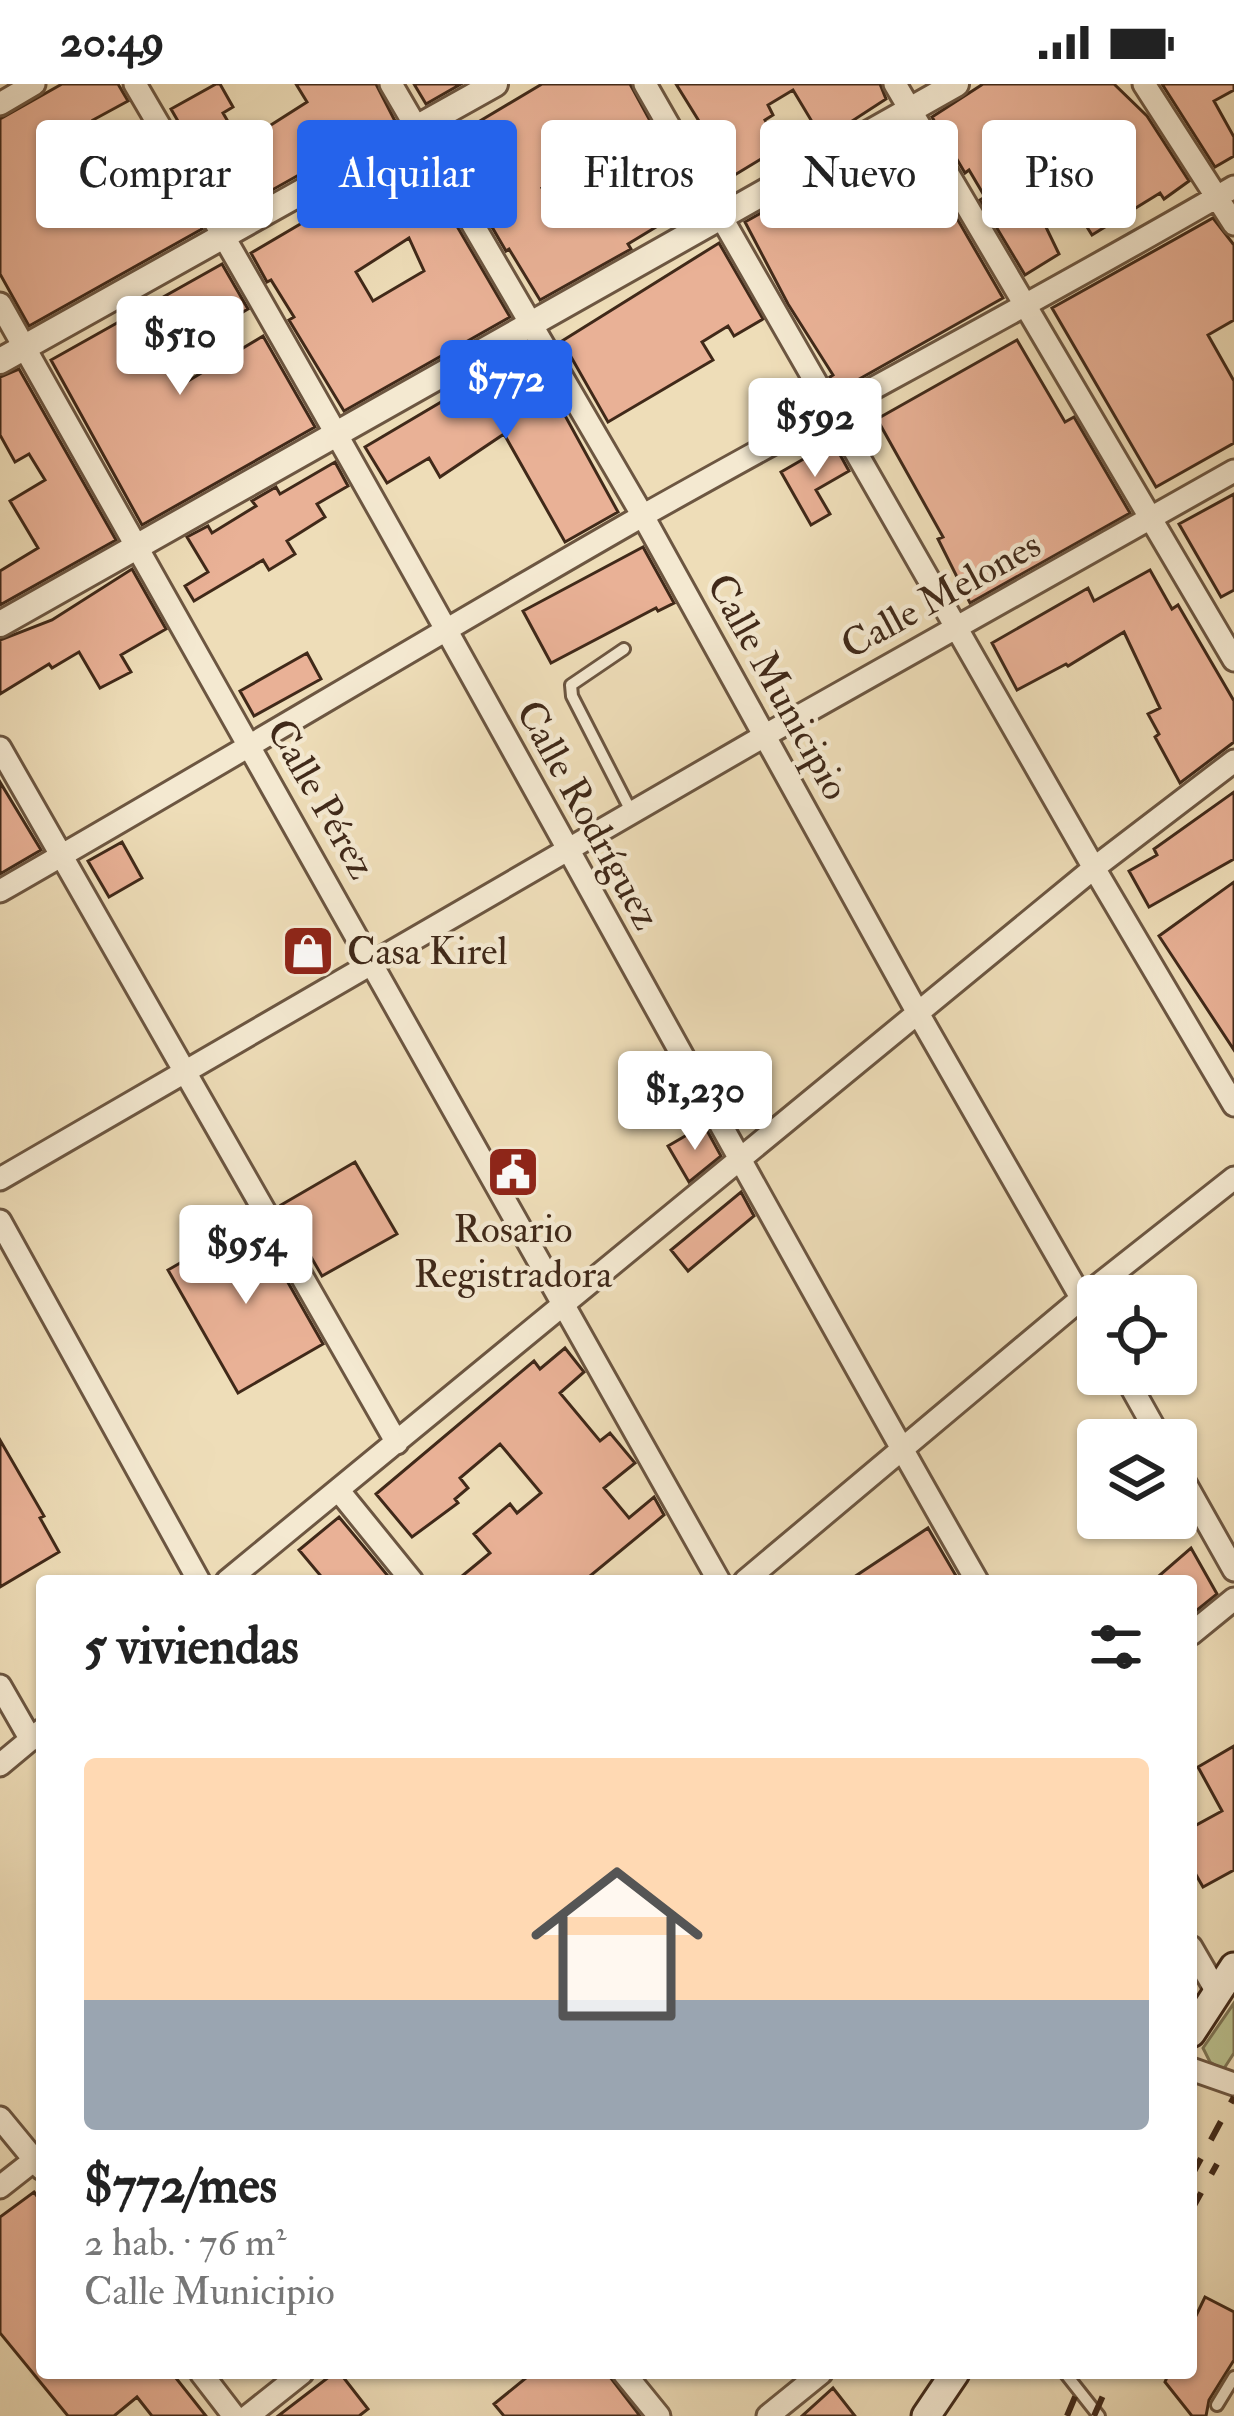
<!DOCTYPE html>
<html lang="es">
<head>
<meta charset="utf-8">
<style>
  :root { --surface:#fff; --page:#f2f2f2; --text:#222; --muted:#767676; --line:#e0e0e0; --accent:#2563eb }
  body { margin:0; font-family:"IM FELL Double Pica",serif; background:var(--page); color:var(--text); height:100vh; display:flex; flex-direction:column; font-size:45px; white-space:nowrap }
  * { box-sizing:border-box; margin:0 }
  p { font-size:39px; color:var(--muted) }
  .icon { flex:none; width:66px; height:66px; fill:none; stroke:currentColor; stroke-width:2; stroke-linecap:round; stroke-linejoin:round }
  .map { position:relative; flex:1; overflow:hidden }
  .details { position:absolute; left:36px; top:1491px; width:1161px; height:804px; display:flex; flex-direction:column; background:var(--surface); border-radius:12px; box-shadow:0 3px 9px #0004 }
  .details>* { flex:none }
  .banner { position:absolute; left:36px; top:36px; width:1164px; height:108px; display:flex; gap:24px }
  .controls { position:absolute; left:1077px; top:1191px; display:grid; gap:24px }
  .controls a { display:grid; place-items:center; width:120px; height:120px; border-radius:12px; background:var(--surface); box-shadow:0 3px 9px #0004; font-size:60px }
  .price { position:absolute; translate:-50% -102px; padding:0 27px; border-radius:12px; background:#fff; color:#222; font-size:39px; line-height:78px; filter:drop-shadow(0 3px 6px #0008) }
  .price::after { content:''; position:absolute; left:50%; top:72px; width:36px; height:27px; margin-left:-18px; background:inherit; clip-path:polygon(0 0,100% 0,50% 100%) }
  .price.current { background:var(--accent); color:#fff }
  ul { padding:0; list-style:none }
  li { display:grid; align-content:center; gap:24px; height:636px; padding:0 48px }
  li+li { border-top:3px solid var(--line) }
  li span { display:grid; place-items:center; height:372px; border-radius:12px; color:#555 }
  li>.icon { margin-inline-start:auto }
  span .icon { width:216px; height:216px; fill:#fffc; stroke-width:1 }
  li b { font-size:51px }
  h2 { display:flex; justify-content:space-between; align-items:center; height:144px; padding:0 48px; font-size:51px }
  .chip { padding:0 42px; border-radius:12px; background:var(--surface); box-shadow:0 3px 9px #0004; font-size:42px; line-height:108px }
  .chip.current { background:var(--accent); color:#fff }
  .status { display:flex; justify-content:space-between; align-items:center; height:84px; padding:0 60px; background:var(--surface); direction:ltr }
  .status svg { height:33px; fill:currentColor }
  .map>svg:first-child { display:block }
  .green { fill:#bac08e; stroke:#7d7454; stroke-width:3 }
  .building { fill:#e9b196; stroke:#402919; stroke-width:3; fill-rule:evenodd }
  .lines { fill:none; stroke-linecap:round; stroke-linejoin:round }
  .service-casing { stroke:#6c5641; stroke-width:16 }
  .minor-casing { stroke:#6c5641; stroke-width:27 }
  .tertiary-casing { stroke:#6c5641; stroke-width:30 }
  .secondary-casing { stroke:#402919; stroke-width:33 }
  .service { stroke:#f4e9d1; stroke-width:10 }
  .minor { stroke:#f4e9d1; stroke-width:21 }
  .tertiary { stroke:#f4e9d1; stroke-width:24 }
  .secondary { stroke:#f4e9d1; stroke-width:27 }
  .rail { stroke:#402919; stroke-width:6; stroke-dasharray:21 21; stroke-linecap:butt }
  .labels { text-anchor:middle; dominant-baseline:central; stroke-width:9; stroke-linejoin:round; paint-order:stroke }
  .street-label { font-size:39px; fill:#402919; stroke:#f4e9d1 }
  .poi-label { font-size:39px; fill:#402919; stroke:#f4e9d1; text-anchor:start }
</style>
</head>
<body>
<div class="status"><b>20:49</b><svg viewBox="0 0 49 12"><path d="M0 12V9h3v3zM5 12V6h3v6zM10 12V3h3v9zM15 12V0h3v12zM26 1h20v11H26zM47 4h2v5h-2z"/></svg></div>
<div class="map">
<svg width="1234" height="2332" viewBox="0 0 1234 2332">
  <rect width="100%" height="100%" fill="#eeddb8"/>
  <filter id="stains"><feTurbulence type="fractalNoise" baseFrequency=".00167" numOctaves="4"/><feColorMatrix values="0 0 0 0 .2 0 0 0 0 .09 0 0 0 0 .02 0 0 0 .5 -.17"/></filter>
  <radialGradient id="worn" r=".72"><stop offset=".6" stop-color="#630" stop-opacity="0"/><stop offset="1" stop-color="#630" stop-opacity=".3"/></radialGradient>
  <path class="green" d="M1234 1919V1969L1223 1986 1210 1978 1203 1964Z"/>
  <path class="building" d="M62 0H118L128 17 93 36 108 64 144 45 202 145 29 242 0 190V35Z
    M216 0H220L233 23 223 29 241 60 307 18 296 0H376L395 37 231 129 171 25Z
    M414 0H461L426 20Z
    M542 0H630L678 88 638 113 656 143 628 160 631 165 540 216 509 165 506 167 443 59ZM589 76 609 111 577 130 574 124 559 133 542 104Z
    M676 0H880L886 15 823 56 793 6 768 21 773 31 765 36 788 76 768 87 761 75 733 92Z
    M983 0H1114L1147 32 1189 97 1164 115 1160 109 1092 151 1068 113 1042 135 1059 170 1025 191 980 116 985 113 969 86 965 89 932 33Z
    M1162 0H1234V6L1214 17 1234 53V72L1215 83Z
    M906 47 939 104 926 112 941 139 955 131 1003 214 838 307 830 293 833 291 788 220 745 138Z
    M416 72 510 233 344 327 289 236 294 233 271 196 267 198 251 169ZM409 154 424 187 373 217 356 188Z
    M1213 134 1234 161V236L1208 251 1234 297V359L1156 403 1052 224Z
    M719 159 763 235 734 252 728 242 702 258 713 276 608 338 562 257Z
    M222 180 248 225 167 273 183 300 263 252 315 343 142 441 51 276Z
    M1017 256 1065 338 1074 333 1130 429 970 519 938 455 943 453 877 335Z
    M529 266 618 428 565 458 504 350 440 393 429 374 387 399 365 363Z
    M19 285 116 456 0 521V487L38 464 10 417 45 396 29 370 15 378 0 351V293Z
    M833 358 849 387 816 406 830 430 811 441 781 388Z
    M335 378 348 402 317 420 325 433 287 457 295 470 269 486 263 476 194 517 185 502 208 488 187 453 208 442 212 449 256 422 252 417 276 403 280 410Z
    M1234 410V506L1221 513 1179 440Z
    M643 463 674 519 658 527 656 524 551 579 523 527Z
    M132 485 166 545 121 571 131 588 100 604 79 568 52 584 49 580 0 610V556L52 536Z
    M1150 486 1172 525 1178 521 1234 617V658L1180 699 1155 653 1159 650 1148 630 1160 624 1124 548 1068 582 1066 580 1017 606 992 559 1088 504 1094 517Z
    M307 569 321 595 254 632 240 607Z
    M0 698 41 766 0 790Z
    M1234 708V775L1149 823 1129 787 1157 771 1154 765Z
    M122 758 142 794 109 813 88 777Z
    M1234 798V966L1159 852Z
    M704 1041 721 1072 689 1098 668 1062Z
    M355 1078 397 1150 322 1192 281 1121Z
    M741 1108 754 1132 688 1187 671 1166Z
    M253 1137 323 1260 238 1309 168 1186Z
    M565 1264 584 1288 560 1309 600 1357 610 1349 635 1379 604 1404 629 1434 654 1413 664 1431 584 1497H456L490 1469 474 1450 510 1420 517 1429 541 1409 500 1360 460 1394 468 1404 455 1415 458 1419 412 1453 376 1410 534 1277 540 1285Z
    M0 1356 44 1432 40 1434 59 1468 0 1503Z
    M339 1433 374 1475 392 1497H325L299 1466Z
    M928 1444 959 1497H848Z
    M1191 1464 1217 1510 1191 1531V1497H1153Z
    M1234 1662V1786L1203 1803 1191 1782V1744L1222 1727 1198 1683Z
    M34 2108 42 2119V2289H172L206 2332H152L137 2313 114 2332H68L0 2249V2133Z
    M1205 2213 1234 2228V2276L1209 2316 1206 2332H1192L1165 2298 1169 2289H1191V2242Z
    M334 2289H340L368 2325 359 2332H278Z
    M532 2289H607L640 2332H504L494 2320Z
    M833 2304 855 2332H802Z"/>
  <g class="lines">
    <g class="service-casing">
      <path id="service" d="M624 565 571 601 572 612 632 729
        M1065 2289 1099 2332
        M1217 2321 1234 2293"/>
    </g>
    <g class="minor-casing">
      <path id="minor" d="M135 0C425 494 693 1000 977 1497
        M391 0 643 432 919 931 1098 1243
        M645 0 1094 784 1234 1021
        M895 0 1234 576
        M1144 0 1234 140
        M0 20 34 0
        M0 220 719 1497
        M0 664 397 1359
        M0 807C213 685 424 557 637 435 835 323 1037 218 1234 103
        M0 1095 764 652 1234 387
        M0 1137 199 1497
        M1124 1290 1161 1356
        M1176 1383 1234 1486
        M339 1407 412 1497
        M227 1497 1094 784 1234 677
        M745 1497 1082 1214 1234 1094
        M1191 1550 1234 1515
        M0 1602 31 1656
        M0 1681 42 1646
        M1191 1863 1217 1908
        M1191 1985 1234 2000
        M0 2034 42 2085
        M0 2103 42 2070
        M201 2289 234 2332
        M624 2289 659 2332
        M248 2332 302 2289
        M768 2332 821 2289"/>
    </g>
    <g class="tertiary-casing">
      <path id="tertiary" d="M0 277 495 0
        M0 540 956 0"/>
    </g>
    <g class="secondary-casing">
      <path id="secondary" d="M1191 1949 1234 1883
        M926 2332 955 2289"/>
    </g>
    <use href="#service" class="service"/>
    <use href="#minor" class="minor"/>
    <use href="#tertiary" class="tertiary"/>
    <use href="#secondary" class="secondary"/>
    <path class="rail" d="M1191 2093 1234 2013
      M1191 2127 1217 2080
      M1067 2332 1085 2289
      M1094 2332 1113 2289"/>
  </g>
  <defs>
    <g id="shop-square" transform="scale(2.7)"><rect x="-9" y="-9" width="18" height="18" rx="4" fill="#8f2418" stroke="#f4e9d1"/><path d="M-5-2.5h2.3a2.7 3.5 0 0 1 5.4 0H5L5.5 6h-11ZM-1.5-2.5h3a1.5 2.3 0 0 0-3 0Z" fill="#fff"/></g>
    <g id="civic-square" transform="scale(2.7)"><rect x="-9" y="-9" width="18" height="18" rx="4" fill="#8f2418" stroke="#f4e9d1"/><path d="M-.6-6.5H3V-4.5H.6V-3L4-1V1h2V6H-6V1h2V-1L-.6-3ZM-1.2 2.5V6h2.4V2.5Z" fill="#fff"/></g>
  </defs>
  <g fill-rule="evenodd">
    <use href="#shop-square" x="308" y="867"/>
    <use href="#civic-square" x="513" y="1088"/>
  </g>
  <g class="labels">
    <g class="street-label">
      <text transform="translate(941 511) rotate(-29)">Calle Melones</text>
      <text transform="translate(778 603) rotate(61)">Calle Municipio</text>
      <text transform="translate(321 715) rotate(60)">Calle Pérez</text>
      <text transform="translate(588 731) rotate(61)">Calle Rodríguez</text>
    </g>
    <g class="poi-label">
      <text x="347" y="867">Casa Kirel</text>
      <text x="513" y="1145" text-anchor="middle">Rosario<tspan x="513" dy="45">Registradora</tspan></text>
    </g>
  </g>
  <rect width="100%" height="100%" filter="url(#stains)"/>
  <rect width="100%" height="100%" fill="url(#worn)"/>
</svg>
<div class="controls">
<a><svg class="icon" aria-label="locate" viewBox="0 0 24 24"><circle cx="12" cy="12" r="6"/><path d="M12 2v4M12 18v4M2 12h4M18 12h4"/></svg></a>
<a><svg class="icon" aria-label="layers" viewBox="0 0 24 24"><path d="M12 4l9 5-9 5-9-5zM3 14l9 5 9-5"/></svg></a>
</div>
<b class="price" style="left:180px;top:314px">$510</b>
<b class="price current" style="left:506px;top:358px">$772</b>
<b class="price" style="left:815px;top:396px">$592</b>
<b class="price" style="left:695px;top:1069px">$1,230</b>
<b class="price" style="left:246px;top:1223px">$954</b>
<div class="banner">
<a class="chip">Comprar</a>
<a class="chip current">Alquilar</a>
<a class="chip">Filtros</a>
<a class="chip">Nuevo</a>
<a class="chip">Piso</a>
</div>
<section class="details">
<h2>5 viviendas<svg class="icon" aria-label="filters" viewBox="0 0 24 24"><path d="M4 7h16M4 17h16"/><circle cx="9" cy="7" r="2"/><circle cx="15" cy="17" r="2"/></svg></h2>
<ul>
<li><span style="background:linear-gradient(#ffd9b3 65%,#9aa5b1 0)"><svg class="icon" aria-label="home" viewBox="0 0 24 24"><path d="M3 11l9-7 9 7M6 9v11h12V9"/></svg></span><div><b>$772/mes</b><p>2 hab. · 76 m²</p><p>Calle Municipio</p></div></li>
</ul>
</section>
</div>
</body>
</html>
